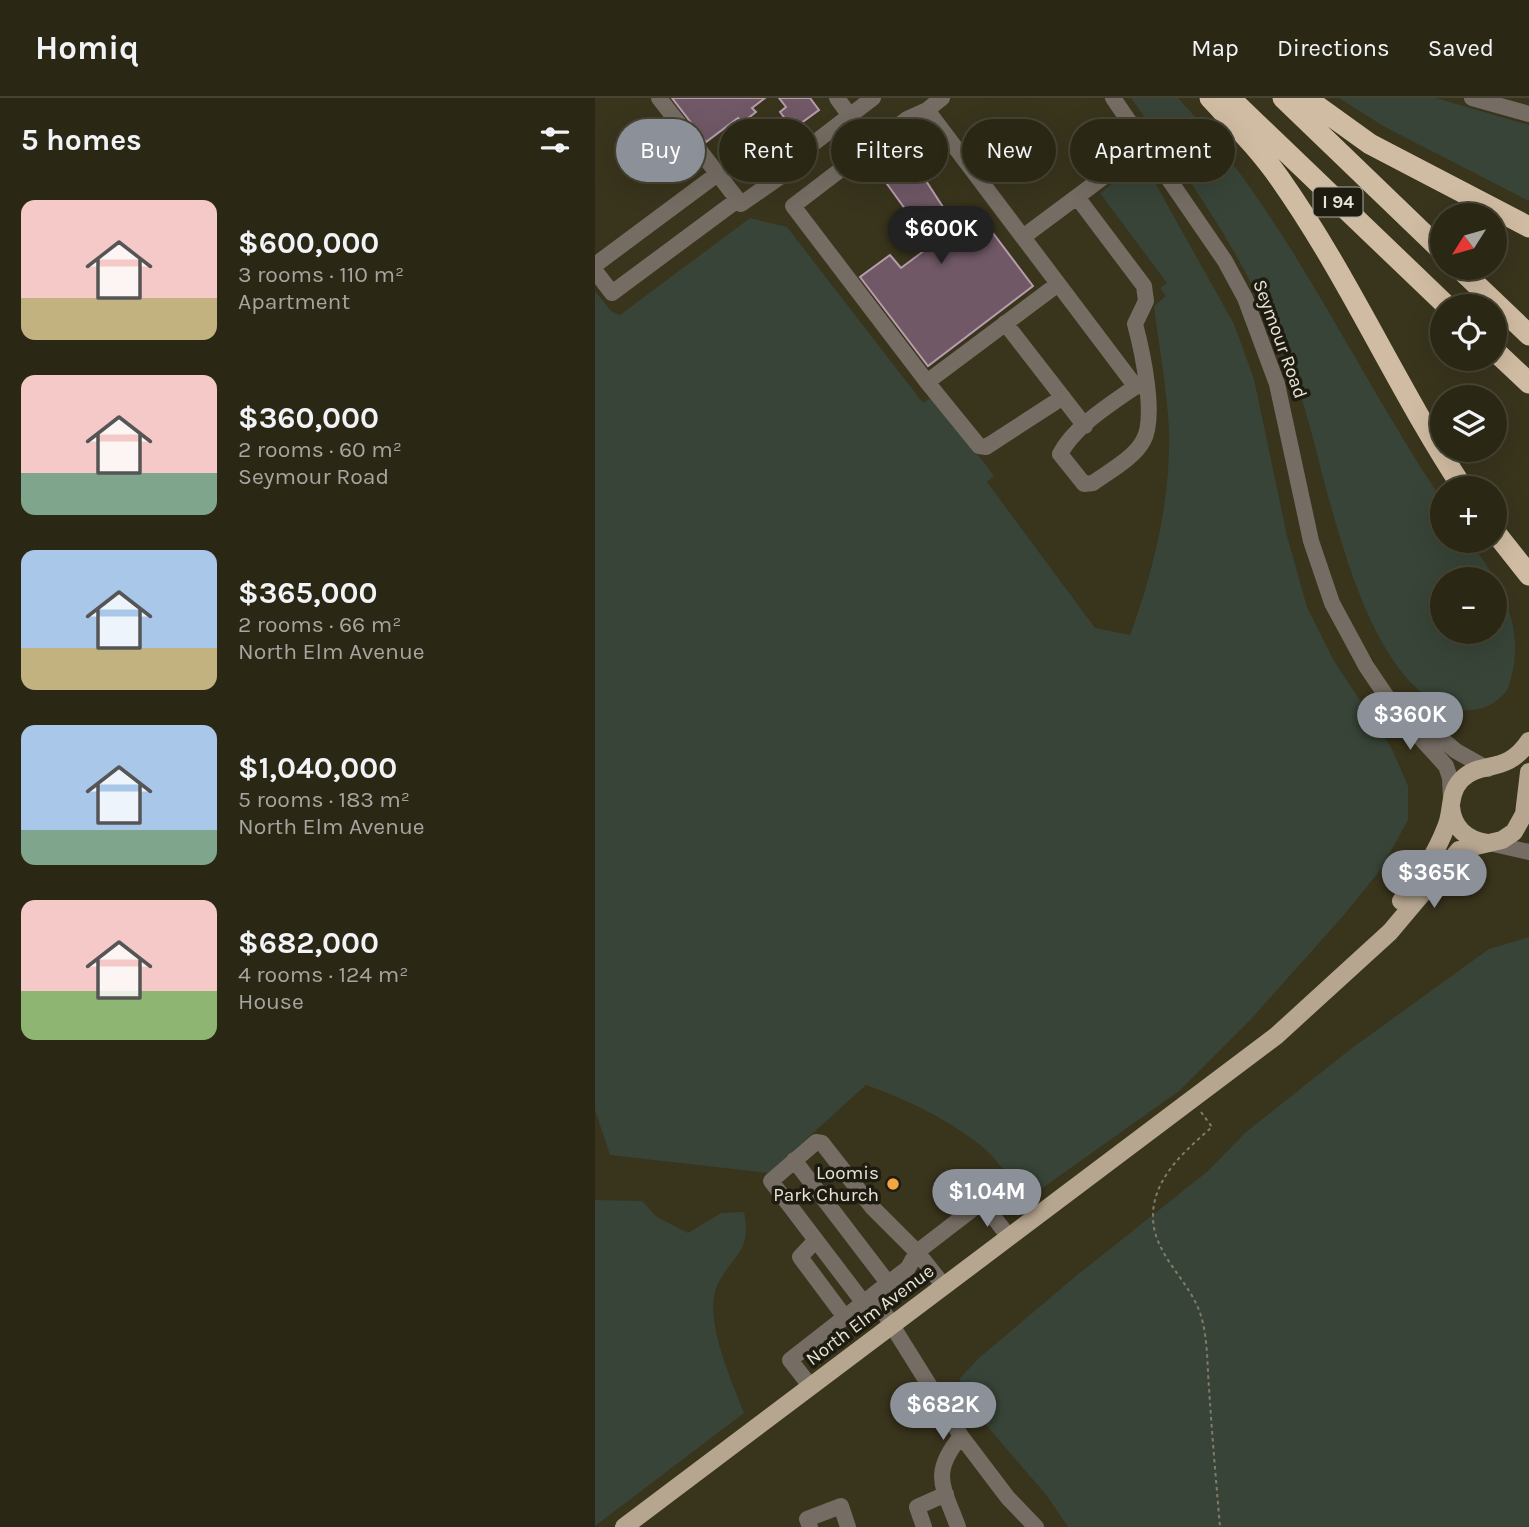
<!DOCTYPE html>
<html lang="en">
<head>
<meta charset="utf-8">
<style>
  :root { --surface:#2b2715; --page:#332f1e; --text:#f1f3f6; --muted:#a6a5a0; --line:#474434; --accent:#8c9099 }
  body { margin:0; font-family:Karla,sans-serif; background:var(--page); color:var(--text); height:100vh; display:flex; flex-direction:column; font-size:26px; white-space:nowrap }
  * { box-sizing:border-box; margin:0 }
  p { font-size:23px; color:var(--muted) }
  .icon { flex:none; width:38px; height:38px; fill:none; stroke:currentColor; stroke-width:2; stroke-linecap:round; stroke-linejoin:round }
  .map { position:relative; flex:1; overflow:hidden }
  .side { display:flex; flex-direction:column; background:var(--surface); width:595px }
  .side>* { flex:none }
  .guide { position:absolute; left:21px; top:21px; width:665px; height:63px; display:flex; gap:14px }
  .needle { width:46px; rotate:233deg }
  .controls { position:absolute; left:835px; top:105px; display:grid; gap:14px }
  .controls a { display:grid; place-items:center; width:77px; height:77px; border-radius:50%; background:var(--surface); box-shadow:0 7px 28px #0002,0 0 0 2px var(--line); font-size:35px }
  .price { position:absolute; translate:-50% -60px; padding:0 16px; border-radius:24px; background:var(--accent); color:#fff; font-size:23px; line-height:46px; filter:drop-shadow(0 2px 4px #0008) }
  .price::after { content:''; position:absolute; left:50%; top:42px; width:21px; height:16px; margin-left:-10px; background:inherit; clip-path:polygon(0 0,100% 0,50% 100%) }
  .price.active { background:#222; color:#fff }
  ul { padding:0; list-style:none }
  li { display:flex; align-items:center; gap:21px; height:175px; padding:0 21px }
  li span { display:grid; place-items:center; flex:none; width:196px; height:140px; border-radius:14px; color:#555 }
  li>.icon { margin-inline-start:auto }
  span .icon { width:84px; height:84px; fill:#fffc; stroke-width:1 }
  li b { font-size:30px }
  h2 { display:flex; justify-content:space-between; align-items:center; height:84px; padding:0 21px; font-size:30px }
  .pill { padding:0 24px; border-radius:32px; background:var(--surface); box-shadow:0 7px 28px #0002,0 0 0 2px var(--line); font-size:24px; line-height:63px }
  .pill.active { background:var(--accent); color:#fff }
  header { display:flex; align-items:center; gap:42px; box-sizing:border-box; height:98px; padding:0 35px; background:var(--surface); border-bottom:2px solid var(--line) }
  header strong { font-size:33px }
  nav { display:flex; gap:38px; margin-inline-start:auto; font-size:24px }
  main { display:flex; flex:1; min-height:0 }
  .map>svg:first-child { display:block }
  .green { fill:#384437; fill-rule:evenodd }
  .building { fill:#705866; stroke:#b79dac; stroke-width:2 }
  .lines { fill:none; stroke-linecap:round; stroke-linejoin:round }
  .path { stroke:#807c68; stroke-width:2; stroke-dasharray:3.5 3.5; stroke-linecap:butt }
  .minor { stroke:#756d63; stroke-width:16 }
  .major { stroke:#b6a690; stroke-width:18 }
  .highway { stroke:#d0bca2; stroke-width:21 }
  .poi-dot { fill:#f2a541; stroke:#1e1b11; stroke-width:2.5 }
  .labels { text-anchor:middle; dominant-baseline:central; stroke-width:7; stroke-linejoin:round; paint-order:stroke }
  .shield { fill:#1e1b11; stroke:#aba89c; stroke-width:2 }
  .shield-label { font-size:18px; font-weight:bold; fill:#e8e5d7 }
  .street-label { font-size:19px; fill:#e8e5d7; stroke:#1e1b11 }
  .poi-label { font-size:19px; fill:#e8e5d7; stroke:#1e1b11; text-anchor:end }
</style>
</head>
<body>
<header>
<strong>Homiq</strong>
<nav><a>Map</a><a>Directions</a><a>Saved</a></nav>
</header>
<main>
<section class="side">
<h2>5 homes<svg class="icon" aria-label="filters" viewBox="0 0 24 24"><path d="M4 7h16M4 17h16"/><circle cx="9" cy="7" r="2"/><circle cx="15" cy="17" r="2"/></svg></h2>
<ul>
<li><span style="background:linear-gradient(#f6c9c9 70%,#c2b280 0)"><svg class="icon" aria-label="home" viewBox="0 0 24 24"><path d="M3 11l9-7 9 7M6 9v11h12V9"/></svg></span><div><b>$600,000</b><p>3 rooms · 110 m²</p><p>Apartment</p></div></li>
<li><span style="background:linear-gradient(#f6c9c9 70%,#7fa58c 0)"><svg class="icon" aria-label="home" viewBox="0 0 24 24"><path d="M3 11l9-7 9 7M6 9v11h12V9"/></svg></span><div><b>$360,000</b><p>2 rooms · 60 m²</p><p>Seymour Road</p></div></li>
<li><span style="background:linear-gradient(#a9c7e8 70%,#c2b280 0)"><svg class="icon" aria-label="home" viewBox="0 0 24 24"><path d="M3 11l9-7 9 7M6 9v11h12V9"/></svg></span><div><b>$365,000</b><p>2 rooms · 66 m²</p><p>North Elm Avenue</p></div></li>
<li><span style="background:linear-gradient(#a9c7e8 75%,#7fa58c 0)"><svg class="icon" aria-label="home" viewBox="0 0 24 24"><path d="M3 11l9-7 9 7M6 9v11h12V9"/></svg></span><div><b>$1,040,000</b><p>5 rooms · 183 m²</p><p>North Elm Avenue</p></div></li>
<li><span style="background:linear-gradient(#f6c9c9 65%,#8fb573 0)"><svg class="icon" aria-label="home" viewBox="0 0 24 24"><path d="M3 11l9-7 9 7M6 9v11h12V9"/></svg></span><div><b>$682,000</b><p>4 rooms · 124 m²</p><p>House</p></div></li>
</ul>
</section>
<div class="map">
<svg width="934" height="1429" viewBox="0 0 934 1429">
  <rect width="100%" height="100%" fill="#39341c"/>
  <path class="green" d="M536 0H583C693 118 758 269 847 402V443H875C908 489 934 534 912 592 901 607 885 614 866 612 766 599 732 376 706 299 694 264 678 230 662 197 628 127 581 63 536 0ZM900 481V534H847V481Z
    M744 0H841L934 27V103L790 29Z
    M539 69 549 72 559 83 639 226 659 281 692 438 712 509 739 563 797 651 813 688V722L786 771 749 817 656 921 584 993 432 1101C418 1085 405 1065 390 1051 357 1023 311 1001 271 987L174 1075 15 1057 0 1012V193L16 213 25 217 155 120 192 129 328 305 337 299 390 366 399 378 392 384 500 530 535 537C559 472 576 401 574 331 572 291 564 249 559 208L571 198 565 190 572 185 505 95Z
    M934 839V1429H473L452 1398 386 1321 364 1281 385 1259 481 1178 613 1073 651 1034 757 950 894 851Z
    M0 1102 47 1103 62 1119 93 1135 126 1115 149 1114C158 1156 135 1158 122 1188 108 1221 137 1284 149 1315L0 1428Z"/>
  <path class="building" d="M77 0H170L157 10 161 14 147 25 143 20 111 44Z
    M184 0H215L224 12 198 31 185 14 191 9Z
    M320 38 338 62 324 72 361 129 382 114 438 188 333 268 265 179 295 157 306 170 334 149 323 135 326 133 279 68Z"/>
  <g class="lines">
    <path class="path" d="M606 1014 617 1029C591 1052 560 1078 558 1115 556 1155 593 1180 605 1215 613 1238 612 1266 614 1290 617 1336 621 1383 625 1429"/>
    <path class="minor" d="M64 0 146 106 195 72 202 58 278 0
      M242 0 255 18
      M347 0 332 12 541 289
      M518 0 630 163 650 200 682 286 716 443 737 505 771 568 802 614 851 668 855 680 856 701
      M877 0 934 16
      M332 12 312 21 198 108 332 284 463 186
      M482 99 549 188 551 203 540 226C547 252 562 320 548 343 539 360 513 374 498 385L489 386 465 356C481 325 523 302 551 281
      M428 139 550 48
      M0 167 121 77
      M0 173 17 195 141 103
      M410 225 490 328
      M332 284 384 348 391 349 468 299
      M802 604 861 653 893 671
      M894 745 934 754
      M199 1062 293 1185
      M221 1142 205 1159 249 1218
      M349 1188 322 1154 387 1104 414 1139
      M268 1204 176 1083 221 1044 227 1045 277 1109 322 1154 313 1170 278 1197 366 1338 413 1400 441 1429
      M216 1289 195 1262 277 1198
      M215 1429 212 1421 246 1408 253 1429
      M329 1429 322 1409 351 1396
      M363 1429C348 1388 335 1376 366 1338"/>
    <path class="major" d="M856 709C858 729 871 742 892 745
      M806 803C824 781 841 756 851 729 858 713 853 696 866 682 886 661 911 678 934 643
      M29 1429 681 938 795 834 864 752 907 742 919 734 929 716 934 674"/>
    <path class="highway" d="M615 0C639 26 665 52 685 81 754 179 802 290 868 390
      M635 0 852 208
      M688 0 847 153
      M711 0 775 46 934 129
      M864 170 934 237
      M900 253 934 285
      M900 434 934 477"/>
  </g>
  <circle class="poi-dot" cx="298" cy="1086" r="7"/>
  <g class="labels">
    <rect class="shield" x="718.5" y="89.5" width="49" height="29" rx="5"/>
    <g class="shield-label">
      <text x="743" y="104">I 94</text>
    </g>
    <g class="street-label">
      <text transform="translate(685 241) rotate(70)">Seymour Road</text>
      <text transform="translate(275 1217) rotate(-37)">North Elm Avenue</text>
    </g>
    <g class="poi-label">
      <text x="284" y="1075">Loomis<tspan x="284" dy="22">Park Church</tspan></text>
    </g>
  </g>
</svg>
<div class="controls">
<a><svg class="needle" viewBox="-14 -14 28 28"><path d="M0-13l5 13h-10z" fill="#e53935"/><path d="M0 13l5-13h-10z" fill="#a6a5a0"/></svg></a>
<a><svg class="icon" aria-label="locate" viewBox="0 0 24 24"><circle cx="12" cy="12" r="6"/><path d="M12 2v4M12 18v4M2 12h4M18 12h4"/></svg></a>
<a><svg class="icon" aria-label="layers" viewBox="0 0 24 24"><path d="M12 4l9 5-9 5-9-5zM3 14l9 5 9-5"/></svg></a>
<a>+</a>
<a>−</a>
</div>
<b class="price active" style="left:346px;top:168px">$600K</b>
<b class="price" style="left:815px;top:654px">$360K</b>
<b class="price" style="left:839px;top:812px">$365K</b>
<b class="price" style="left:392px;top:1131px">$1.04M</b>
<b class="price" style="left:348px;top:1344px">$682K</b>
<div class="guide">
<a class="pill active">Buy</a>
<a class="pill">Rent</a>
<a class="pill">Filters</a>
<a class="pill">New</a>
<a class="pill">Apartment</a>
</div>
</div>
</main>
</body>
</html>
